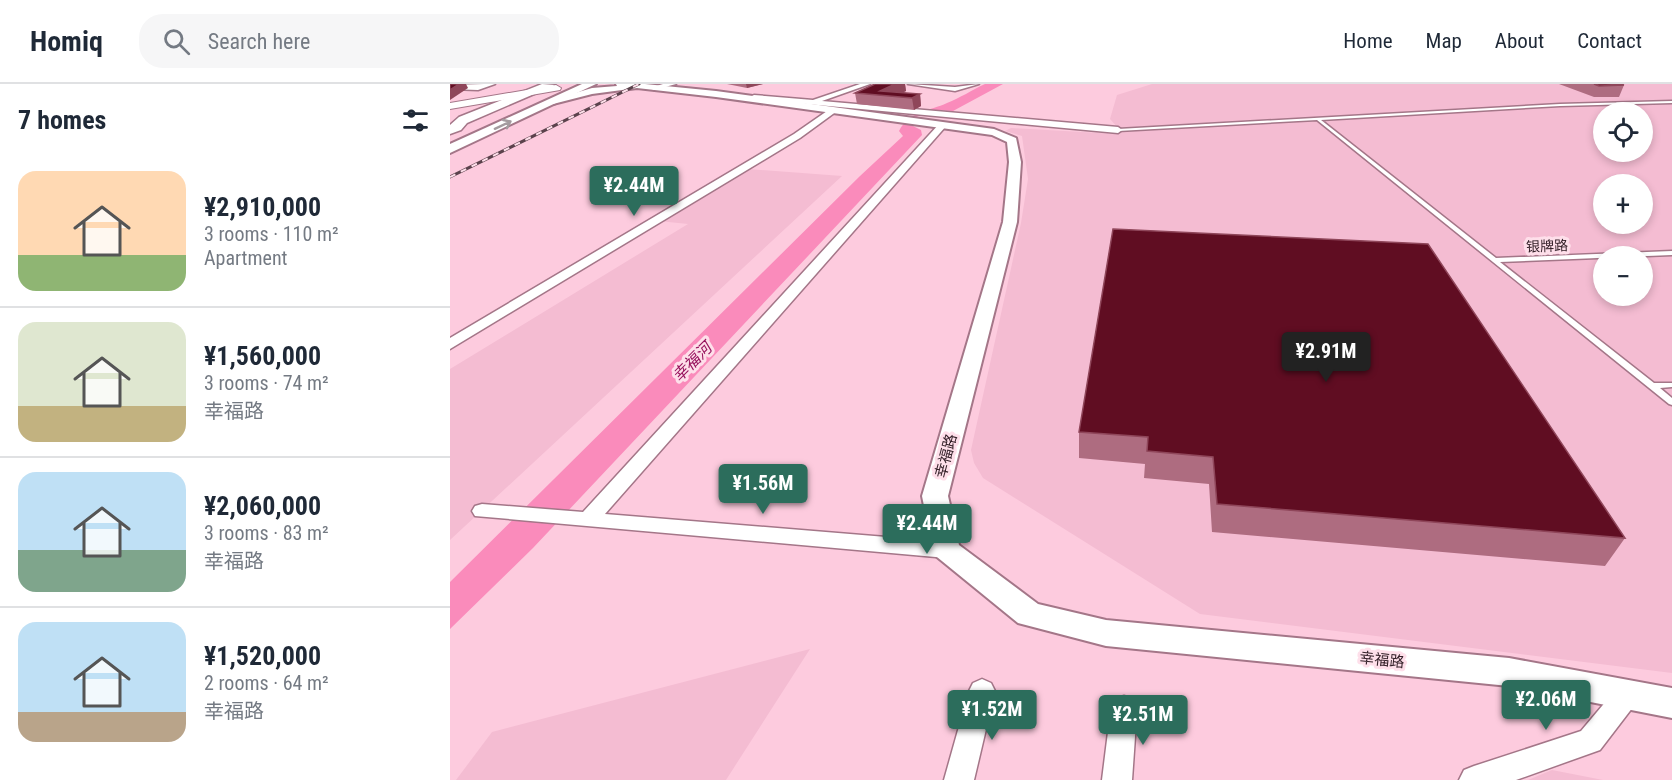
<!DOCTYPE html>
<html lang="en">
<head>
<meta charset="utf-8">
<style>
  :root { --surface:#fff; --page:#f6f6f7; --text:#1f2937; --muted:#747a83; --line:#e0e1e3; --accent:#2c6d5c }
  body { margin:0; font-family:"Roboto Condensed","Noto Sans SC",sans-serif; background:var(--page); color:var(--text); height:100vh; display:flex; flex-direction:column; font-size:22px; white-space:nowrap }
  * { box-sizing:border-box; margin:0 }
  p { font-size:20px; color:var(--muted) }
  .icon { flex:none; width:33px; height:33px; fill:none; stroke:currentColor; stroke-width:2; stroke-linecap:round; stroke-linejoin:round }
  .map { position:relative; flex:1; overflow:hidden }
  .drawer { display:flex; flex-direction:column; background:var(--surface); width:450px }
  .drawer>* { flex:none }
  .tools { position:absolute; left:1143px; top:18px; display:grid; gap:12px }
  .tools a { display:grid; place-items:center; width:60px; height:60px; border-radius:50%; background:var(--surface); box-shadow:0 3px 9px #0003; font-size:30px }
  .price { position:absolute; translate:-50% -51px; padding:0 14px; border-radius:6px; background:var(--accent); color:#fff; font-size:20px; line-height:39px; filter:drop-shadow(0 2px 3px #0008) }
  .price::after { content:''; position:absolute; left:50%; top:36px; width:18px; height:14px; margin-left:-9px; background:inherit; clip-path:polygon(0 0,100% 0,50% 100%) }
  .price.active { background:#222; color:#fff }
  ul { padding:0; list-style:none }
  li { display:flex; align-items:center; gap:18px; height:150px; padding:0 18px }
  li+li { border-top:2px solid var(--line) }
  li span { display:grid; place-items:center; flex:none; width:168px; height:120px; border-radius:18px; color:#555 }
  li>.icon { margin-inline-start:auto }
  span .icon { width:72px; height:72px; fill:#fffc; stroke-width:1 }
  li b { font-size:26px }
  h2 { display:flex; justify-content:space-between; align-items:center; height:72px; padding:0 18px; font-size:26px }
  header { display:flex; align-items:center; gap:36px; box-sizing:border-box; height:84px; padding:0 30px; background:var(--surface); border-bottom:2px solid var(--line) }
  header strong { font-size:28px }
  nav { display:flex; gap:33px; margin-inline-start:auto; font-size:21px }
  .search { width:420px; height:54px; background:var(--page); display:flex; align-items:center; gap:15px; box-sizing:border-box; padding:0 21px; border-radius:24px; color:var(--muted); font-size:22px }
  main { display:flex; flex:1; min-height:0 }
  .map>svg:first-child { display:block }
  .built { fill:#f4bcd2; fill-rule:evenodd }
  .water { fill:#fa8bbb }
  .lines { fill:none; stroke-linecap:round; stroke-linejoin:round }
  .service-casing { stroke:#a47688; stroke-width:3 }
  .minor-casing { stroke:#a47688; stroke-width:3 }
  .tertiary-casing { stroke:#a47688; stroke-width:4 }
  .secondary-casing { stroke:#a47688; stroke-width:2 }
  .primary-casing { stroke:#a47688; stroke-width:3 }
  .trunk-casing { stroke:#a47688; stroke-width:4 }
  .service { fill:#fff; fill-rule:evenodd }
  .minor { fill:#fff; fill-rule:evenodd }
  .tertiary { fill:#fff; fill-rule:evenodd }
  .secondary { fill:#fff; fill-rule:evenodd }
  .primary { fill:#fff; fill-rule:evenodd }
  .trunk { fill:#fff; fill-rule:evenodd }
  .rail-casing { stroke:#5b424c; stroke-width:3 }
  .rail { stroke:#fedfea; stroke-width:2; stroke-dasharray:6; stroke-linecap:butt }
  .wall { fill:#ae6c80 }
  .shaded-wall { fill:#8f465a }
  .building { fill:#600d22; stroke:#8f465a; stroke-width:1.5 }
  .oneway { stroke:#a49b9f }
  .labels { text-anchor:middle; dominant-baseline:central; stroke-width:6; stroke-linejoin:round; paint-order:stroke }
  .far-street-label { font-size:14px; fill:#342129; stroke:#fedfea }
  .street-label { font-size:15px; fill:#342129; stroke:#fedfea }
  .water-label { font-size:16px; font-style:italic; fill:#98145e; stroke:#fedfea }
</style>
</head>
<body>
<header>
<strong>Homiq</strong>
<div class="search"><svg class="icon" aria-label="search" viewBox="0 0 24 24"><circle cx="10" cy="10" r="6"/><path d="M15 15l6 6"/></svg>Search here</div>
<nav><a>Home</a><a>Map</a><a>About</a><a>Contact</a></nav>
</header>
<main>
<section class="drawer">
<h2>7 homes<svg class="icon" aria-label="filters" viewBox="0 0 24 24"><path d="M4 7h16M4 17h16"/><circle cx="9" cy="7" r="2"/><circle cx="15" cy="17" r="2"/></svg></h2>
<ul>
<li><span style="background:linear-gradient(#ffd9b3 70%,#8fb573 0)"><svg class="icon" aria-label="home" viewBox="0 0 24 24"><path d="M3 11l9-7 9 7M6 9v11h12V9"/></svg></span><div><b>¥2,910,000</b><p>3 rooms · 110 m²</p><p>Apartment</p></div></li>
<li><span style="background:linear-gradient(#dfe7d0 70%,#c2b280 0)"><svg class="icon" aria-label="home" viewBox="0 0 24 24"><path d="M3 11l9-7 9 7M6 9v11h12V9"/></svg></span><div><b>¥1,560,000</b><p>3 rooms · 74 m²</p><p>幸福路</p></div></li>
<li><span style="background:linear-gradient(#bfe0f5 65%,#7fa58c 0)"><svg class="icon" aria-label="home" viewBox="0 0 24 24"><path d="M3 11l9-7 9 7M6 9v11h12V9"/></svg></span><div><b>¥2,060,000</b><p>3 rooms · 83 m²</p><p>幸福路</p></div></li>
<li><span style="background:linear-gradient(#bfe0f5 75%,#b9a48a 0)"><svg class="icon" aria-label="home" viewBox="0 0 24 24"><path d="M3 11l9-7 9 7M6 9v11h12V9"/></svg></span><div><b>¥1,520,000</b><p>2 rooms · 64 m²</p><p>幸福路</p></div></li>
</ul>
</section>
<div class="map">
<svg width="1222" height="696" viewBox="0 0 1222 696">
  <rect width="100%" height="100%" fill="#fdcbde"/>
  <path class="built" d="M702 0H1222V589L750 530 533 394 524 379 521 366 571 139 578 95 572 52 555 47 561 44 668 50V44L660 35 667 11ZM1154 28H1192V68H1154ZM1154 100H1192V140H1154ZM1154 172H1192V212H1154Z
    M297 85 392 92 0 456V285L238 140 209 137Z
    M360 565 276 696H6L42 648Z
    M1102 686 1153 696H1078Z"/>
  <path class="water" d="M535 0H553L503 27 478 26 457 39 471 46 472 51 83 464 0 545V498L410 92 453 52 449 47C459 27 480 27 497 19 510 14 522 6 535 0Z"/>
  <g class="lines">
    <g class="service-casing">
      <path id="service" d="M1222 17V19L1110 22 871 36 1046 174 1222 167V171L1050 178 1204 299H1222V303L1210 304 1222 314V321L1219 320 867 36 668 47 666 46 668 45 1110 20Z"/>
    </g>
    <g class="minor-casing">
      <path id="minor" d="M34 0H45L28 6 0 5V1Z
        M213 0H226L204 6 200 4Z
        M410 0H420L372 17 668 43 672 46 668 49 304 15 300 13 304 11 363 16Z
        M458 0 505 3 529 0 505 7Z
        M380 25 387 27 350 54 0 265V254L344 50Z
        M490 39 497 41 155 430 497 458 505 460 508 466 505 472 497 474 25 432 22 427 25 422 32 420 133 428Z
        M532 595 541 599 545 607 524 696H494L519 607 523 599Z
        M1177 599 1186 603 1190 611 1186 619 1150 666 1066 696H1009L1014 686 1024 682 1131 647 1168 603Z
        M674 612 683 615 687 624 682 696H652L661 624 665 615Z"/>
    </g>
    <g class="tertiary-casing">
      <path id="tertiary" d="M166 0H195L266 7 544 45 566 54 571 78 567 138 498 412 509 461 588 520 656 536 1059 574 1222 604V634L1059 602 656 562 568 539 487 473 483 466 472 412 553 138 559 78 557 58 542 51 266 13 187 4 142 10 103 20 98 17 142 4 167 2Z"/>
    </g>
    <g class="secondary-casing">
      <path id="secondary" d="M106 1 111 4 110 6 0 25V19Z"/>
    </g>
    <g class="primary-casing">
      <path id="primary" d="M92 0 105 1 17 39 11 46 0 50V41L9 33Z"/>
    </g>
    <g class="trunk-casing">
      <path id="trunk" d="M132 0H146L0 69V60Z"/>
    </g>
    <use href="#service" class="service"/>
    <use href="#minor" class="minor"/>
    <use href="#tertiary" class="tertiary"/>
    <use href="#secondary" class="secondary"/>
    <use href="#primary" class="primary"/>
    <use href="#trunk" class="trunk"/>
    <g class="rail-casing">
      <path id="rail" d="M0 93 189 0"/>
    </g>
    <use href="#rail" class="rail"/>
  </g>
  <path class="wall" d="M277 0H313L297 4Z
    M425 0H455L456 7 452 9 470 10 471 22 464 26 407 20 405 9Z
    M1109 0H1170L1174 1 1169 13H1144Z
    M663 145 1175 454 1155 482 762 448 759 400 694 394 695 380 629 374V348Z"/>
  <path class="shaded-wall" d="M9 0H16L18 4 0 16V6Z
    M296 0H313L297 4Z
    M445 0H455L456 7 444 12 430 7Z
    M470 10 471 22 464 26 462 14Z"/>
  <path class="building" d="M0 0H9L0 6Z
    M425 0H445L430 7 470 10 462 14 405 9Z
    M1144 0H1170L1174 1 1149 2Z
    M663 145 978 160 1175 454 767 420 763 373 697 367 698 353 629 348Z"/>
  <defs><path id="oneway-shaft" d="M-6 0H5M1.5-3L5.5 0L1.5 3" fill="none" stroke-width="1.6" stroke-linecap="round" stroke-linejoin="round" transform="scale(1.5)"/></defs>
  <use class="oneway" href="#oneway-shaft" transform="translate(53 41) rotate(-25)"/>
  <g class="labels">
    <g class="far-street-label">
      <text transform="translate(1097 162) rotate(-2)">银牌路</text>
    </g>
    <g class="street-label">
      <text transform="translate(496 372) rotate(-75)">幸福路</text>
      <text transform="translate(932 576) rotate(6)">幸福路</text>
    </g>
    <g class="water-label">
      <text transform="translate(242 278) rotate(-45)">幸福河</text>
    </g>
  </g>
</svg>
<div class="tools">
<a><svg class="icon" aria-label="locate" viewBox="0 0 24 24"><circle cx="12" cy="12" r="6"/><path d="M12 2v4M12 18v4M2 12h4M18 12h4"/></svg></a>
<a>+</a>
<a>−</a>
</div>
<b class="price" style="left:184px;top:133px">¥2.44M</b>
<b class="price active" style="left:876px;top:299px">¥2.91M</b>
<b class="price" style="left:313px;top:431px">¥1.56M</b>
<b class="price" style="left:477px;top:471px">¥2.44M</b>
<b class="price" style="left:1096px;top:647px">¥2.06M</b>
<b class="price" style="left:542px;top:657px">¥1.52M</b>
<b class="price" style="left:693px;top:662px">¥2.51M</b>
</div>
</main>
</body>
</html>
